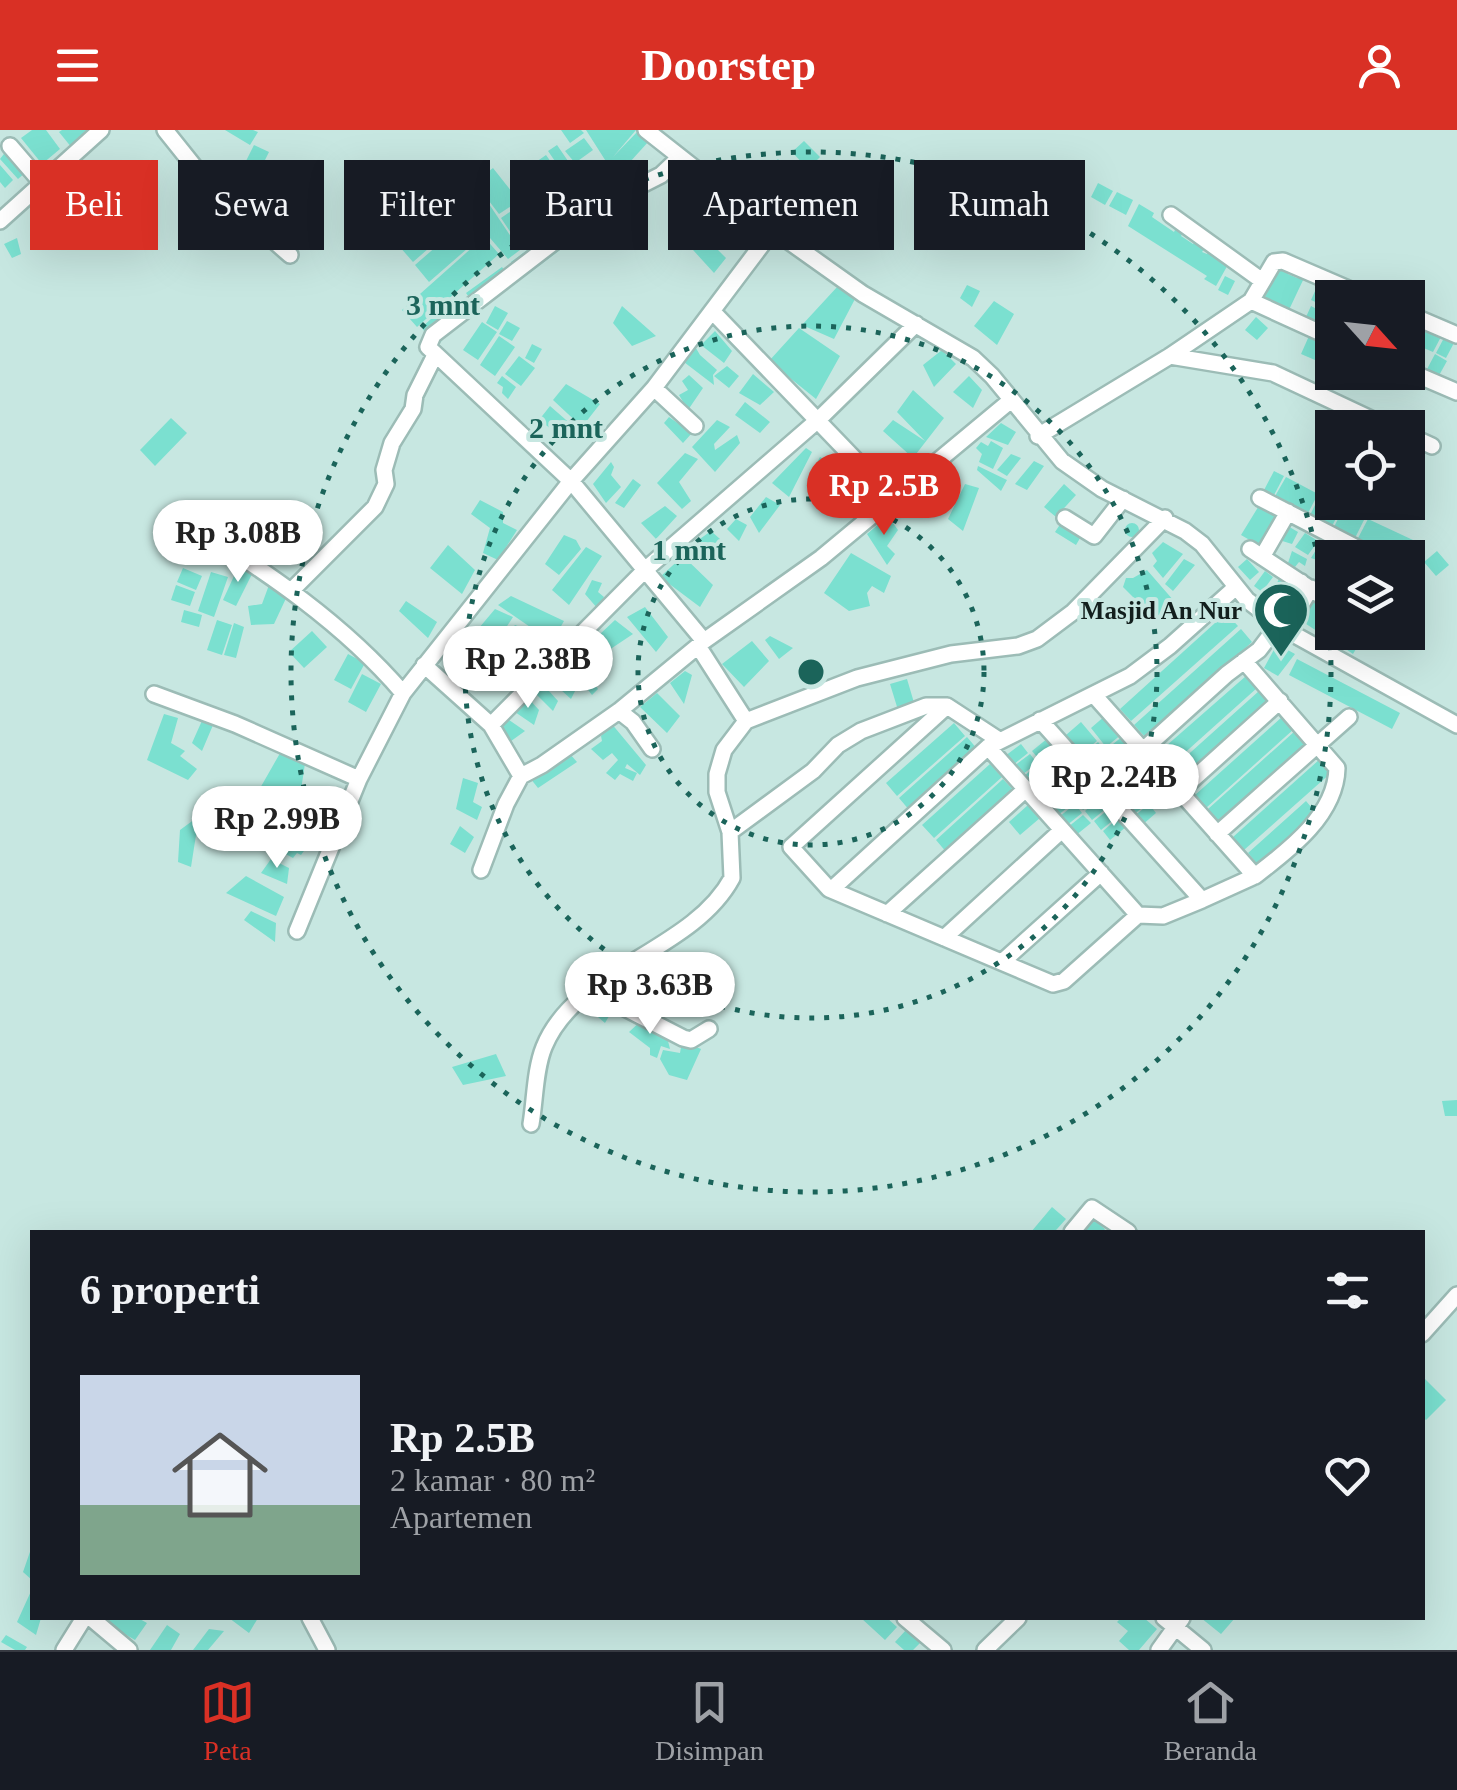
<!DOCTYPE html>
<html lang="id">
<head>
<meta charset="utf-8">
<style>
  :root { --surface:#171b24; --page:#242831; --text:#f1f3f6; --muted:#9ea1a6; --line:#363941; --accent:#d93025 }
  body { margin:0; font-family:"Times New Roman",serif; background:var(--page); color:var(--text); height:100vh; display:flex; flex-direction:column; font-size:38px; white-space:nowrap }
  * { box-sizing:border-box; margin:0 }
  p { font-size:32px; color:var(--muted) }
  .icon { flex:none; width:55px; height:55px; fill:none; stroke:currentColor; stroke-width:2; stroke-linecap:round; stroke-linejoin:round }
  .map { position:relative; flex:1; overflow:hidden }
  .side { position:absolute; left:30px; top:1100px; width:1395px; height:390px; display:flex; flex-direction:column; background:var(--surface); border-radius:0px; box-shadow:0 10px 40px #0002 }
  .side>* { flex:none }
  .banner { position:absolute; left:30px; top:30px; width:1398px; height:90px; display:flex; gap:20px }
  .needle { width:65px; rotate:117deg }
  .fabs { position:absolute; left:1315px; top:150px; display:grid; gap:20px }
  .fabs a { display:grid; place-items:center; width:110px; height:110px; border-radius:0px; background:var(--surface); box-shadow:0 10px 40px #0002; font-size:50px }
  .price { position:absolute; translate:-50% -85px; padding:0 22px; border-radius:35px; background:#fff; color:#222; font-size:32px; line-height:65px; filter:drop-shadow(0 2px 5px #0008) }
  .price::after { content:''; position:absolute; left:50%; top:60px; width:30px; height:22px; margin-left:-15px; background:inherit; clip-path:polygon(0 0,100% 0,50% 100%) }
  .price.selected { background:var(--accent); color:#fff }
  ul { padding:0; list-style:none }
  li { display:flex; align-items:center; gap:30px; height:250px; padding:0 50px }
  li+li { border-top:2px solid var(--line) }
  li span { display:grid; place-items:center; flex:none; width:280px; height:200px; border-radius:0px; color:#555 }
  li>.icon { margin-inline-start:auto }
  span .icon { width:120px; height:120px; fill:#fffc; stroke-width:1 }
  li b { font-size:42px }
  h2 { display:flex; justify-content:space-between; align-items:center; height:120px; padding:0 50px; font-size:42px }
  .tag { padding:0 35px; border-radius:0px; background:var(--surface); box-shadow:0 10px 40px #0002; font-size:35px; line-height:90px }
  .tag.selected { background:var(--accent); color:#fff }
  header { display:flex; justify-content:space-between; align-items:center; height:130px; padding:0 50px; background:var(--accent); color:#fff; font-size:45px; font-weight:800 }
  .tabs { display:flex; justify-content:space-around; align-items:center; height:140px; border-top:2px solid var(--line); background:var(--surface); font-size:28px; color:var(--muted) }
  .tabs a { display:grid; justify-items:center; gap:5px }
  .tabs .selected { color:var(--accent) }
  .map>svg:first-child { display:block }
  .building { fill:#7be0d0 }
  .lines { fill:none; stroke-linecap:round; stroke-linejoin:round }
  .minor-casing { stroke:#9cbcb6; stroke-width:20 }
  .minor { stroke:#fff; stroke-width:15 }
  .ring { fill:none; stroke:#1b645a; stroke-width:5; stroke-dasharray:5 10 }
  .labels { text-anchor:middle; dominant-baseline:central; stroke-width:8; stroke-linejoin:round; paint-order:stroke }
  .poi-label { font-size:25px; font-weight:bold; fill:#131f1d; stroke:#c7e7e1; text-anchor:end }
  .centre { fill:#1b645a; stroke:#c7e7e1; stroke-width:5 }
  .ring-label { font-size:30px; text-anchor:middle; font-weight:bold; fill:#1b645a; stroke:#c7e7e1; stroke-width:8; stroke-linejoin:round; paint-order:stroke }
</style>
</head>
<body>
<header><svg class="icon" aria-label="menu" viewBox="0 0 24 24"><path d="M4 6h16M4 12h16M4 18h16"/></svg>Doorstep<svg class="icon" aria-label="person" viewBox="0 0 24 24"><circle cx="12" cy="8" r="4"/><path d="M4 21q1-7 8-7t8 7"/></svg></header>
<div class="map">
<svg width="1457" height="1520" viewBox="0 0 1457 1520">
  <rect width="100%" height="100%" fill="#c7e7e1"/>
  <path class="building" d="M32 0H46L60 19 42 34 21 8Z
    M62 0H94L72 18 59 2Z
    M225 0H253L258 2 250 15Z
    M561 0H581L584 3 570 13Z
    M586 0H636L613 27 638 1 649 11 620 43 622 46 604 55 595 41 607 33Z
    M584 8 593 20 575 33 565 21Z
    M804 11 820 27 808 39 792 22Z
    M254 15 269 22 257 46 242 39Z
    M557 15 588 60 579 66 548 21Z
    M7 20 26 42 18 49 0 29Z
    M546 25 556 39 523 62 513 48Z
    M778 29 785 37 772 48 765 40Z
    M584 30 597 49 589 54 575 35Z
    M0 35 13 50 5 58 0 52Z
    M456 37 469 39 479 49 493 38 519 71 499 84 489 71 477 82 470 83 441 49Z
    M558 42 565 53 534 75 526 64Z
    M390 47 398 56 373 76 366 67Z
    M436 51 450 67 396 112 383 95Z
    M1098 53 1113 61 1105 75 1091 67Z
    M567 55 582 75 547 99 534 78Z
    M398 60 406 70 383 88 375 78Z
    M770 62 784 66 788 71 770 88 761 80Z
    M1117 62 1133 70 1126 85 1109 76Z
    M453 69 467 85 413 132 399 116Z
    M523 73 535 84 544 101 521 118 501 88Z
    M489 74 520 120 508 129 472 87Z
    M1139 74 1154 83 1152 87 1174 102 1176 98 1183 103 1181 106 1193 114 1198 108 1207 115 1202 122 1207 124 1209 120 1230 131 1216 156 1204 149 1207 146 1128 96Z
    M581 80 593 95 523 148 511 132Z
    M469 88 483 105 429 152 415 135Z
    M689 91 726 128 714 143 673 98Z
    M484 107 499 124 417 197 402 180Z
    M17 108 21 124 12 128 4 114Z
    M1280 135 1290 139 1288 144 1297 148 1299 144 1305 146 1287 184 1262 173Z
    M502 137 513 152 477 178 466 163Z
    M1225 146 1235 151 1228 165 1218 160Z
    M1320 150 1340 159 1336 168H1332L1331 179 1311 170Z
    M967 155 980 161 972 177 960 168Z
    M838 156 855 169 834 209 802 195Z
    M994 171 1014 184 997 215 974 196Z
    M450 172 460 178 463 186 439 214 428 209 422 197Z
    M495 176 508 183 498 200 486 193Z
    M622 176 656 206 632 216 613 193Z
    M1311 176 1332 187V202L1306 187Z
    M1256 187 1268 198 1257 210 1245 200Z
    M507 191 520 198 512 211 499 204Z
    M482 192 497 202 478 230 463 220Z
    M1421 194 1443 203 1433 222 1412 213Z
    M799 198 840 226 816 269 769 231Z
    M715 201 732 221 724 233 701 215Z
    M499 206 515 217 495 246 480 235Z
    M1309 206 1330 215 1322 233 1301 224Z
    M1445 206 1455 211 1446 228 1436 223Z
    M693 213 700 225 717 240 713 245 714 255 680 229Z
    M532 214 542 219 534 233 525 228Z
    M1413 215 1422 219 1412 238 1408 235V225Z
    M942 220 956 234 934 257 923 235Z
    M1435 224 1447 231 1437 249 1425 243Z
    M519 226 535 238 521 256 505 244Z
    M727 236 739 246 729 258 714 246Z
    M753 244 774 262 760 275 739 263Z
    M689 245 703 258 688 280 679 265 688 260 682 251Z
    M502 246 516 257 508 269 502 263 503 257 497 253Z
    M969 246 982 260 973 278 953 262Z
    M566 254 600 274 582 297 553 270Z
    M913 260 944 288 913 328 883 301 893 290 925 311 897 282Z
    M745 272 770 292 760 303 735 285Z
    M550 276 581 303 566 310 539 290Z
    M669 287 692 303 683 313 664 293Z
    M171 288 187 303 155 336 140 320Z
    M717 290 730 297 714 314 715 320 737 305 740 313 715 342 692 317Z
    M1001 293 1016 302 1008 315 986 307Z
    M991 311 1003 318 993 339 979 332 982 324 976 318 981 312 988 316Z
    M806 318 812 322 789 367 772 353Z
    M685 323 698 329 679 352 691 371 682 379 657 353Z
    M1011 324 1021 328 1007 346 997 340Z
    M820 327 835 336 822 355 811 344Z
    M1034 331 1044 336 1027 360 1015 354Z
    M611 332 614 337 611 345 621 357 606 373 593 354Z
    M978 336 1007 350 1001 361 977 340Z
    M941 340 960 353 946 379 933 361Z
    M1274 341 1284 346 1273 367 1263 362Z
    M1286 347 1318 364 1307 385 1274 368Z
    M633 349 641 355 624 378 615 373Z
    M846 354 871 372 862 385 842 372Z
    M965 354 979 358 963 401 948 389Z
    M1064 354 1076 365 1056 387 1044 377Z
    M1320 365 1330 371 1319 392 1309 387Z
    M766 367 780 375 759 403 750 387Z
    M480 370 503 382V393L517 400 498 430 483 423 490 398 471 384Z
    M1332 372 1342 377 1331 398 1321 393Z
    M1260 374 1279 385 1260 416 1241 405Z
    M665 376 677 386 656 409 641 393Z
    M1344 377 1365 388 1354 410 1333 399Z
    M888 386 898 400 887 416 895 424 887 435 867 404Z
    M736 389 747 395 739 411 727 399Z
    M1368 389 1413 410 1404 428 1390 427 1357 410Z
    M1063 390 1083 403 1076 415 1055 402Z
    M1125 400a7 7 0 1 1 14 0a7 7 0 1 1-14 0Z
    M1286 395 1298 402 1292 414 1279 410Z
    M711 401 729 417 711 433 697 411Z
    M1305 403 1318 411 1308 425 1295 417Z
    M564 405 576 410 581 419 559 445 545 434Z
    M200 406 217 413 209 434 192 427Z
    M1322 410 1333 417 1323 432 1311 428Z
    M1415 411 1425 416 1414 438 1408 434V425Z
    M1163 412 1183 424 1163 448 1153 436 1157 431 1152 423Z
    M448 415 475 440 462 464 430 438Z
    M586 417 602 426 569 475 552 460Z
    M1292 421 1307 429 1305 436 1299 432 1295 437 1288 433Z
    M1437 421 1449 435 1436 446 1424 432Z
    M851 423 891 446 884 463 872 456 867 463 870 476 849 481 824 463Z
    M683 426 713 455 700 477 660 447Z
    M1184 429 1195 435 1173 461 1165 454Z
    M1247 429 1259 442 1250 450 1238 437Z
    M239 435 253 442 236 476 223 470Z
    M183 438 202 446 196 460 177 452Z
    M1147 440 1174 471 1158 492 1123 457 1126 448H1133Z
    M1265 441 1273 447 1262 462 1254 456Z
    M211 442 228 447 214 487 198 481Z
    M1279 449 1291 455 1282 473 1270 466Z
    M592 450 602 453 598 462 604 467 598 479 585 464Z
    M176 455 195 462 190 476 171 470Z
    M269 455 288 464 274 494 251 495 248 476 262 474Z
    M511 466 564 491 552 512 498 475Z
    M1310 467 1332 482V503L1329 509 1297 488Z
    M406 471 437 492 428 508 399 481Z
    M645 477 668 507 656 522 627 487Z
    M495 479 513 487 500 507 479 498Z
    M184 480 202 485 199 497 181 492Z
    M1226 483 1238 496 1131 591 1120 579Z
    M217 490 232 495 222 525 207 520Z
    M615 490 633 504 597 528 584 519Z
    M234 493 244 497 236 528 224 525Z
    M515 495 532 502 522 523 501 512Z
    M1241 499 1252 512 1146 608 1134 595Z
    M312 501 327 517 304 538 289 522Z
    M476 501 492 507 479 523 469 515Z
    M1335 502H1349L1340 517 1330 511Z
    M1352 502H1366L1353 524 1343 517Z
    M770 506 793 518 779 529 765 510Z
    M752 511 769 531 744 557 722 534Z
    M491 514 514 523 491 561 467 542Z
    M1277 514 1295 524 1278 546 1264 538Z
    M348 524 365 533 351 559 334 550Z
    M578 525 596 546 592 551 598 559 592 565 568 534Z
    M1297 529 1400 583 1392 599 1289 545Z
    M562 538 576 559 571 569 551 551Z
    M685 541 692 545 684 574 670 553Z
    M362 544 381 554 366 582 348 572Z
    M1246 546 1257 558 1170 636 1158 623Z
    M907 549 915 576 898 580 890 554Z
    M540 551 558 571 553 581 534 562Z
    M1259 561 1271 574 1183 651 1172 639Z
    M657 563 680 586 667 603 640 577Z
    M527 567 539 580 534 595 515 582Z
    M164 584 178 588 171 613 185 621 180 626 197 639 188 650 147 630Z
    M205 584 216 588 202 621 192 613Z
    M1106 585 1122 604 1106 617 1091 598Z
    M1282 587 1294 599 1206 678 1195 665Z
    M506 588 525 601 507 614 498 596Z
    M1081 592 1097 611 1081 624 1066 605Z
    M611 593 646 635 640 645 627 634 625 638 637 643 633 651 620 644 615 650 606 643 618 630 612 623 603 630 591 619 602 611 601 606Z
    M954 593 965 606 897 666 886 653Z
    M1295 601 1307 614 1219 692 1208 679Z
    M1123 606 1130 615 1115 627 1108 618Z
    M967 607 978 620 910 681 899 668Z
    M1048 608 1063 627 1048 640 1032 621Z
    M1098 612 1114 631 1098 644 1091 635 1100 626 1090 634 1083 625Z
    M1021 614 1028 623 1013 635 1005 626Z
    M1132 616 1139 625 1130 632 1140 626 1147 635 1132 647 1116 628Z
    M283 618 306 627 299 673 259 660Z
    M570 624 577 632 538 658 530 648Z
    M1030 624 1037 633 1022 645 1014 636Z
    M1064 628 1072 637 1056 650 1049 641Z
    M1320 629 1332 642 1244 720 1233 707Z
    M1115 633 1122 642 1107 654 1099 645Z
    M990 634 1002 647 934 708 922 695Z
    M1038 634 1046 643 1031 656 1023 647Z
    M1148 636 1155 645 1140 658 1133 649Z
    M1073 638 1080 647 1065 660 1058 651Z
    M1123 643 1130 652 1115 665 1108 656Z
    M1048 644 1055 653 1040 666 1032 657Z
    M1157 647 1164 656 1149 669 1142 659Z
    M463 648 478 653 473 672 482 677 477 690 456 679Z
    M1082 648 1089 657 1074 670 1067 661Z
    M1003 649 1015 662 947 723 936 710Z
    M1056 654 1064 663 1048 675 1041 667Z
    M1132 654 1139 663 1124 675 1117 666Z
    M1166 657 1173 666 1158 679 1150 670Z
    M1091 659 1098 667 1083 680 1076 671Z
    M1065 664 1073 673 1057 686 1050 677Z
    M1141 664 1148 673 1132 686 1125 677Z
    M1100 668 1108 677 1092 690 1085 681Z
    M1306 671 1317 684 1259 736 1248 723Z
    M1075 674 1082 683 1066 696 1059 687Z
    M1149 674 1156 683 1141 696 1133 687Z
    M1028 675 1040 688 1020 705 1009 692Z
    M1110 678 1117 687 1101 700 1094 691Z
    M1083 685 1091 693 1075 706 1068 697Z
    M199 686 191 737 178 732 180 700Z
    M1118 688 1126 697 1110 710 1103 701Z
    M268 690 286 691 275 720 258 719Z
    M289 693 305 702 303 710 309 714 301 725 297 723 293 728 280 721Z
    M460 696 474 707 465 723 450 714Z
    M271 729 289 738 287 754 261 743Z
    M246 746 284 767 276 786 226 763Z
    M251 781 276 793 275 812 244 790Z
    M597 867 615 876 605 893 584 875Z
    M643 889 665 901 661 905 668 911 670 919 661 916 657 928 650 925V918L629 902Z
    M682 911 701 919 687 950 669 945 660 929 663 920 680 923Z
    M496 924 506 946 463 955 452 937Z
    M1457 970V986H1445L1442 971Z
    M1052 1077 1066 1089 1057 1099 1054 1102H1031Z
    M1092 1088 1105 1099 1103 1102H1080Z
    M1422 1246 1446 1270 1426 1290 1422 1287Z
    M32 1416V1450L23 1442Z
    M32 1459V1488H41L36 1505 17 1492Z
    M105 1488H138L147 1493 135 1510 100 1490Z
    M229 1488H258L249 1503Z
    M861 1488H887L897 1497 885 1510Z
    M1121 1488H1144L1157 1499 1139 1520H1129L1119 1511 1128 1501 1117 1492Z
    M1201 1488H1235L1221 1504Z
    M167 1495 180 1504 171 1520H150Z
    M209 1499 224 1501 208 1520H193Z
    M906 1500 920 1513 913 1520H904L895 1512Z
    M6 1505 27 1517 25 1520H15L1 1512Z"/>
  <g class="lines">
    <g class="minor-casing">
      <path id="minor" d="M165 0 205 50 290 125
        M646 0 773 100 863 164 973 228 992 246 1062 331 1102 359 1185 401 1202 414 1247 470 1286 500 1457 595
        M10 16 41 52
        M680 27 661 45 602 75 433 205 428 217 571 351 704 511
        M1171 85 1261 150
        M0 91 101 0
        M1251 171 1332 208
        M712 181 893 369
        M1408 184 1457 205
        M1170 226 1273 243 1390 298
        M1408 241 1457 262
        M654 258 695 296
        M1408 305 1432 316
        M1038 306 1170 226 1251 171 1274 132 1283 131 1369 168
        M1260 368 1376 428
        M1065 388 1094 406 1123 369
        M189 393C267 442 343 493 403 563
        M1250 419 1332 473
        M1262 427 1288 382
        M1408 442V443
        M291 461 375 377 386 354 384 340 392 313 413 279 415 265 435 225
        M1276 493 1301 452
        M1286 500 1311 458
        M698 516 746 591
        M424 535 491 595 521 646 542 635 619 581 704 511 821 428 1010 271
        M154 564 235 594 359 649
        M1094 565 1255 746C1289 720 1336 685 1337 638L1244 531
        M947 576 791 717 829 759 1053 854 1064 851 1138 785
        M619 581 633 592 652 619
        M1040 590 1202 770 1255 746
        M491 595 646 439 818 290 916 194
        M988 617 1138 785 1163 786 1202 770
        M1143 620 1227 544 1259 520 1278 495
        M1180 661 1280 571
        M730 702 813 641 838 615 861 601 926 576H947L999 610
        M1217 704 1349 587
        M481 740 506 674 521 646
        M831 760 988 617 1130 546 1170 516 1236 457
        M887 784 1026 659
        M297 801 359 649 403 563 571 351 654 258 773 100
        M944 808 1062 700
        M1002 832 1101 743
        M592 861 683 908 691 910 709 899
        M531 994C535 970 535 939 544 917 576 838 692 822 732 748L730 702 717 662V644L724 620 746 591 857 548 951 524 1018 516 1037 509 1073 482 1165 388
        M1072 1102 1092 1078 1128 1102
        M1422 1204 1457 1165
        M91 1488 129 1520
        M310 1488 327 1520
        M905 1488 943 1520
        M1164 1488 1203 1520
        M64 1520 84 1488
        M985 1520 1018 1488
        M1159 1520 1182 1488"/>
    </g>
    <use href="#minor" class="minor"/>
  </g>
  <g class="ring">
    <circle cx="811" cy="542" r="173"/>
    <circle cx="811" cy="542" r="346"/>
    <circle cx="811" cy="542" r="520"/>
  </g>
  <defs>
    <g id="mosque-pin" transform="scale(2.875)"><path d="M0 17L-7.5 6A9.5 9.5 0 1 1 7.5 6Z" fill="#1b645a" stroke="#c7e7e1"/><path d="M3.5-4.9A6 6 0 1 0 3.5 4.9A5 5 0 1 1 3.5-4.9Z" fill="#fff"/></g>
  </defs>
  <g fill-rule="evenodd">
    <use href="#mosque-pin" x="1281" y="480"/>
  </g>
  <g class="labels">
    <g class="poi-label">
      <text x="1242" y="480">Masjid An Nur</text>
    </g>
  </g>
  <circle cx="811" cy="542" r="15" class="centre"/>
  <g class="ring-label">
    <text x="443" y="185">3 mnt</text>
    <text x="566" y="308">2 mnt</text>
    <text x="689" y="430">1 mnt</text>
  </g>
</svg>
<div class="fabs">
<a><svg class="needle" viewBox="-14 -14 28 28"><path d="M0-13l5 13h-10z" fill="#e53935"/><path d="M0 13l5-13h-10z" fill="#9ea1a6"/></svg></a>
<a><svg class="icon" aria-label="locate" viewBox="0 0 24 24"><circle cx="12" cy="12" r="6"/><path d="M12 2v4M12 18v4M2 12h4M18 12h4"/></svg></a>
<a><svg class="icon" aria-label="layers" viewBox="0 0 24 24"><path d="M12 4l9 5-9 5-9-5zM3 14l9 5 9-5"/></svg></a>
</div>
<b class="price selected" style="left:884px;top:408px">Rp 2.5B</b>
<b class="price" style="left:238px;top:455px">Rp 3.08B</b>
<b class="price" style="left:528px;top:581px">Rp 2.38B</b>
<b class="price" style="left:1114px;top:699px">Rp 2.24B</b>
<b class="price" style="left:277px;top:741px">Rp 2.99B</b>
<b class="price" style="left:650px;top:907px">Rp 3.63B</b>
<div class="banner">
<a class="tag selected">Beli</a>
<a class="tag">Sewa</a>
<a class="tag">Filter</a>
<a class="tag">Baru</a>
<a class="tag">Apartemen</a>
<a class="tag">Rumah</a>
</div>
<section class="side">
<h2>6 properti<svg class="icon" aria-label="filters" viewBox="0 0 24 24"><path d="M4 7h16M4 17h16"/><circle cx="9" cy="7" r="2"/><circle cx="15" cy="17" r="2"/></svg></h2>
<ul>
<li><span style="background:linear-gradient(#c9d6e8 65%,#7fa58c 0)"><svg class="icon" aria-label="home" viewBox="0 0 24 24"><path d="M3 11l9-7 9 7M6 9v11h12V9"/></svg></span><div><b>Rp 2.5B</b><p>2 kamar · 80 m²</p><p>Apartemen</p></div><svg class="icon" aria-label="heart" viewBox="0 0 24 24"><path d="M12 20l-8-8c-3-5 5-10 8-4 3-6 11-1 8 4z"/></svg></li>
</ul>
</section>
</div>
<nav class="tabs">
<a class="selected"><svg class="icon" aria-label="map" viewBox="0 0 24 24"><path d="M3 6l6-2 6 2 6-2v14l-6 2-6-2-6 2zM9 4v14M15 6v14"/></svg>Peta</a>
<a><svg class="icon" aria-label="saved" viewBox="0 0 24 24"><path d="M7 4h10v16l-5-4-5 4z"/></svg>Disimpan</a>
<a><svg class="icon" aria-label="home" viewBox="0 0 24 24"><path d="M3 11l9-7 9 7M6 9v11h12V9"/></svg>Beranda</a>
</nav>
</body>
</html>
